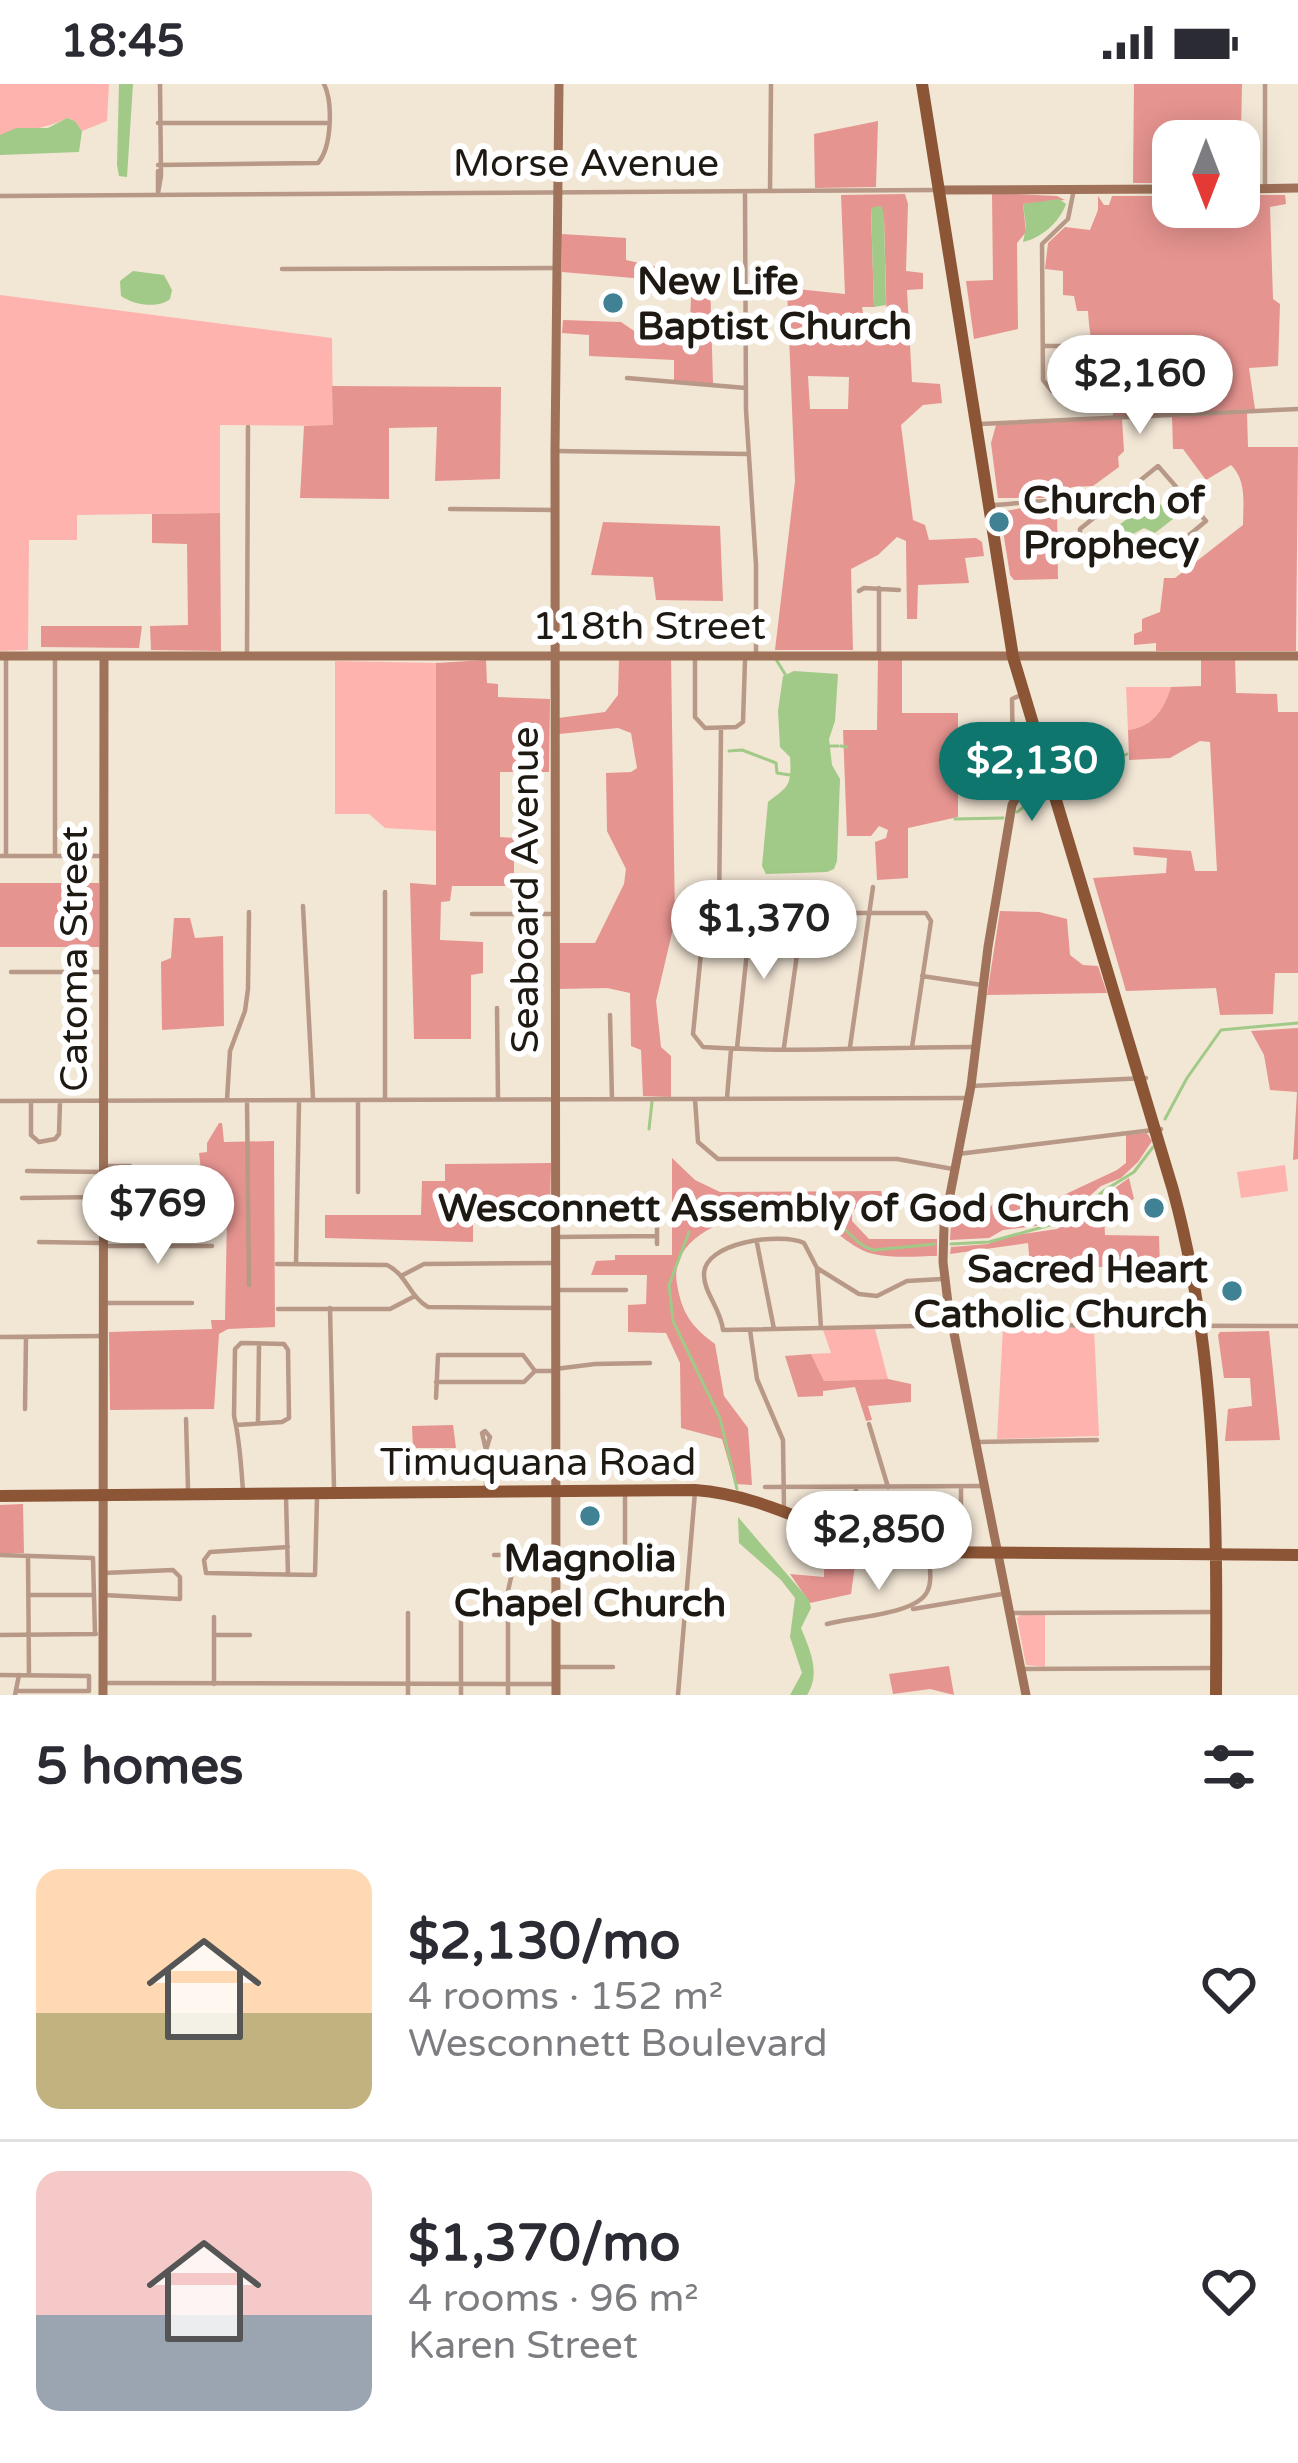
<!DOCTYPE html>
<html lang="en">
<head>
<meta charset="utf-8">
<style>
  :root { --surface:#fff; --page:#f7f7f7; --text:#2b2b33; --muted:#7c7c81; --line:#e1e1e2; --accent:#0f766e }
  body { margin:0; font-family:"Varela Round",sans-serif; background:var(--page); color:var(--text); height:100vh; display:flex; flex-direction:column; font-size:45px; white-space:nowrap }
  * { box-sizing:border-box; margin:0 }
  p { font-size:39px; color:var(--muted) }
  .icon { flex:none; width:66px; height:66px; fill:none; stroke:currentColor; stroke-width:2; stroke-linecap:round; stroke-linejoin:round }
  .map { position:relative; height:1611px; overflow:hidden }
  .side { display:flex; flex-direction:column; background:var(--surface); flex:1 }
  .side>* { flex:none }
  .needle { width:78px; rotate:180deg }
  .controls { position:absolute; left:1152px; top:36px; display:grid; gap:24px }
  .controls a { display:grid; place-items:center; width:108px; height:108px; border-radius:24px; background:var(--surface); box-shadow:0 6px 30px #0003; font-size:60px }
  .price { position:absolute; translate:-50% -102px; padding:0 27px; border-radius:42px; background:#fff; color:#222; font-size:39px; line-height:78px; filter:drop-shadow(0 3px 6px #0008) }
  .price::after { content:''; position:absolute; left:50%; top:72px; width:36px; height:27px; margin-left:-18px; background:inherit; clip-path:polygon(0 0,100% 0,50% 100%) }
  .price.current { background:var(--accent); color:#fff }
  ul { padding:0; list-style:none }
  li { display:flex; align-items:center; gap:36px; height:300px; padding:0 36px }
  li+li { border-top:3px solid var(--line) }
  li span { display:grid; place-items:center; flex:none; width:336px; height:240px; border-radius:24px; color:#555 }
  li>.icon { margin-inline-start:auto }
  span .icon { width:144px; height:144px; fill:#fffc; stroke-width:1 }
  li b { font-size:51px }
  h2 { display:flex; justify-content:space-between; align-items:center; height:144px; padding:0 36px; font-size:51px }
  .status { display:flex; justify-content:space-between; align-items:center; height:84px; padding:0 60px; background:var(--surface); direction:ltr }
  .status svg { height:33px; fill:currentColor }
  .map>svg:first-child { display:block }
  .green { fill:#feb3af }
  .forest { fill:#e69490; fill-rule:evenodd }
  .water { fill:#a1c987 }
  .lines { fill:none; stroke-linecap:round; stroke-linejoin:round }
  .stream { stroke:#a1c987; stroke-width:3 }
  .street { stroke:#b89988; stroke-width:4.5 }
  .secondary { stroke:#9f7259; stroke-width:9 }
  .primary { stroke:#8c5636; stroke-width:12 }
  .poi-dot { fill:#408293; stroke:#fff; stroke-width:4.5 }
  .labels { text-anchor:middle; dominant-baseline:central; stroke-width:12; stroke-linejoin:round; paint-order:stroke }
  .street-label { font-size:39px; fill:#1e1a13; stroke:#fff }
  .poi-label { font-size:39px; font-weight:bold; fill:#1e1a13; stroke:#fff; text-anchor:start }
</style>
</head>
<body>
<div class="status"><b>18:45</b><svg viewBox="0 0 49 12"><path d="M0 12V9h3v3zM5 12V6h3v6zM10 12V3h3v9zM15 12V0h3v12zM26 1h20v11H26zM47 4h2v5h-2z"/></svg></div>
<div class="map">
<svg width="1298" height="1611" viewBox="0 0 1298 1611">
  <rect width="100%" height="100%" fill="#f2e6d5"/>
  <path class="green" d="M0 0H109L107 37 82 47 75 37 67 34C44 46 24 46 0 51Z
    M0 211 332 254 333 342 220 341V429L77 431V456H29L28 566 0 567Z
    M335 577 438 579V747L385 744 369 730H335Z
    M1126 603H1171C1164 625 1153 643 1128 646Z
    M1285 1081 1288 1107 1241 1114 1237 1088Z
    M1003 1243 1094 1244 1099 1352 997 1355Z
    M875 1245 888 1295 824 1297 811 1270 831 1269 823 1246Z
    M1021 1531H1045V1583L1026 1581 1017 1534Z"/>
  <path class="forest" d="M1134 0H1242L1240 99 1239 57H1173V99H1133Z
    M878 37 876 103 815 104 814 50Z
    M992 109 1057 112 1065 116 1023 120 1026 148 1017 159 1018 245 974 255 966 197 993 196Z
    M905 110 908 120 906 187 923 189V205L907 206 912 298 940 300 942 319 923 321 901 341 913 436 925 441 929 456 976 454 982 458 984 472 965 474 969 499 918 501 917 535H907L906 457 897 453 878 471 851 485 853 566H775L795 397 787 204 845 210 841 111ZM871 125 884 133 887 247 866 246 862 223H874ZM808 292 849 293 848 325H810Z
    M1239 111H1285L1286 120 1270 123 1273 215 1280 220 1278 282 1249 284 1255 325 1113 332V326L1123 322V316C1097 295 1090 260 1088 227H1077L1074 212 1063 211V187L1045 185 1048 159 1065 143 1090 146 1098 126V112L1104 121H1109L1112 112H1173V123H1239Z
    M562 150 626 154V176L657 183V196L562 188Z
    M692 195 710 197 713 300 674 297V276L589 272V251L562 249 563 236 621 238 643 253 689 254Z
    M332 302 501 303 500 395 435 397 437 343 389 344V415L300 414 304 342 333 341Z
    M1247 329 1248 363H1298L1296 567H1156V559L1134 561V550L1142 547V535L1160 528 1164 494H1175L1243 441C1243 419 1247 397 1231 381L1206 396 1183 365H1173L1172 333Z
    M1122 335 1124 367 1118 373 1119 383 1093 402 1072 403 1057 414H998L991 359 996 341Z
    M1022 424 1057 426 1058 495 1014 496 1010 491 1000 428Z
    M220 429 221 567 151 566 150 542 188 541 187 460 152 459V430Z
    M603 438 720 442 723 517 656 516 653 493 591 491Z
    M41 542H142L139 564 41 563Z
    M671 573 675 836 656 917 661 963 671 972V1013L643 1012 641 966 631 962 630 909 607 904 557 905 559 859H595L624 800 626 785 607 747 606 689 631 688 637 684 631 649 618 644 559 650 558 634 605 628 618 611 619 574Z
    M878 574 902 575V629H958V733L908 744V794L877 796 875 758 886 754 888 746 879 742 871 752H847L843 646H877Z
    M1201 574H1235L1236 609 1277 610 1278 628H1298V889H1275L1273 930 1220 931 1216 904 1126 907 1093 794 1166 789 1167 774 1134 771 1133 763 1191 767 1195 787H1217L1210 658 1200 657 1170 674 1129 676 1128 646C1153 643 1164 625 1171 603L1201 602Z
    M486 576 487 599 498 600V613L550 615 549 688H500V753L514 754V802H452L450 817 441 818 440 856 483 858V889L471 891V955H414L410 799 436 801V579Z
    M0 799H99V863H0Z
    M1000 827 1039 828 1067 835 1070 871 1083 881 1098 882 1107 909 987 911Z
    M174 834H190L195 854 223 852 224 942 162 946 161 878 171 874Z
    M1298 944V1075L1293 1076 1297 1008 1270 1006 1264 971 1251 947Z
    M219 1039H222L224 1058 274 1057 275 1243 228 1245 219 1250 214 1325 110 1326 109 1248 212 1245 211 1236H225L227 1132H184L185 1104 203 1102 199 1069 207 1068V1059Z
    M1126 1051 1147 1049 1152 1057 1138 1078 1121 1094 1101 1102 1069 1130 1051 1140 1003 1146 989 1154 950 1156 951 1138 974 1137 993 1120 1053 1116 1117 1086 1126 1079Z
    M672 1074 695 1096 720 1108 881 1107 883 1115H896V1121L857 1123 852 1127V1137L869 1155H937V1172C915 1172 883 1176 862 1166 840 1155 823 1133 797 1129 756 1122 667 1144 677 1200 682 1230 692 1243 715 1260L724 1312 748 1344 752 1401 735 1400 722 1355 681 1344 680 1279 666 1249 628 1248V1221L646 1220 647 1191H591L596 1177 615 1176V1171H672Z
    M551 1079 550 1132H473V1158L325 1154V1131H421L422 1097H445V1080Z
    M1129 1094 1134 1115 1104 1128 1105 1151 1159 1152 1160 1184 1030 1182 1028 1159 950 1170 951 1163 988 1160 1009 1152 1057 1145Z
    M1269 1247 1280 1356 1225 1357 1228 1325 1252 1322 1250 1294H1224L1218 1251 1220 1248Z
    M811 1270 824 1297 888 1295 911 1300V1318L868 1322 872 1336 866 1337 855 1303 823 1307V1312L798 1313 785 1272Z
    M453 1341 456 1364H413L412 1342Z
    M23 1420 24 1469H0V1421Z
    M824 1474H856L851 1510 810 1519 790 1490 824 1493Z
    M949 1582 954 1611 930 1605 893 1610 889 1590Z"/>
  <path class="water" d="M119 0H133L127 93 119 92 117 81Z
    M67 34 75 37 82 47 79 68 0 71V51L16 44H48Z
    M1059 115 1066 120C1059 139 1041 154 1023 158L1026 143 1023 120Z
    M878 122 882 123 884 133 886 221 874 223 871 124Z
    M133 187 164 191 172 206 170 215C158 225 134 221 121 212L120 197Z
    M1154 413 1173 435 1155 449 1144 444 1133 450 1116 449 1117 443Z
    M794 587 838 590 835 637 829 655 832 681 840 695 837 777 834 785 827 788 766 790 762 782 768 718C788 702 792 703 790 673L780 663 778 627 783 592Z
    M738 1433 809 1516 811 1524 801 1544C810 1566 821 1589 807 1611H790L802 1589 790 1553 795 1514 781 1496 739 1459Z"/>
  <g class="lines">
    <path class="stream" d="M777 577 785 590
      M829 662H838
      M841 662 847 663
      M729 667 742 666 776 679 777 689 790 691
      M1101 683 1127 670
      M1063 699 1081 691
      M1017 728 1045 707
      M955 735 1003 734
      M1165 1035 1187 994 1221 946 1298 939
      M649 1045 652 1018
      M694 1116C711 1121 731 1130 750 1129 774 1128 787 1113 814 1122 839 1131 853 1162 874 1166L935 1160
      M689 1148 669 1201 673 1237 720 1334 737 1405
      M951 1160 989 1158 1068 1136 1105 1106 1134 1088 1153 1063"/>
    <path class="street" d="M158 39H328
      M158 81 318 79C332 63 333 18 324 0
      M1265 102V0
      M1074 105 1068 135 1042 160 1043 296 1052 307 1089 304
      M770 107 771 0
      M158 109 161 92 160 0
      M158 110V87
      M745 110 746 326 756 481V572
      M0 112 936 106
      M282 185 556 184
      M1043 262H1070L1076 258
      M627 294 746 304
      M980 340 1298 325
      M555 367 747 370
      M1158 382 1206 437 1164 472 1080 473V445Z
      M994 421C1023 420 1077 408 1095 431
      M450 425 555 426
      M859 507 864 504 899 506
      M247 571 248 343
      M695 572V633L705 644 736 643 743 638 745 576
      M879 572V504
      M6 574V772
      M1013 675 1012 615 1023 610
      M0 772H102
      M55 772V573
      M303 822 313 1014
      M719 829 721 644
      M472 830H555
      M11 888H102
      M922 892 982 901
      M497 924 498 1015
      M610 931 612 1015
      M784 963 803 828
      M850 963 873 803
      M912 963 931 837 926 829H719L704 838 693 950 703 963C792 969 884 963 973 963
      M737 964 751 829
      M971 1002 1146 994
      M727 1014 731 966
      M695 1015 698 1058 718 1075H897L953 1085
      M227 1016 230 967 245 927 248 905 249 828
      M247 1016 249 1201
      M385 1016V808
      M0 1017 966 1014
      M31 1017V1051L39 1058 55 1055 59 1050 60 1017
      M358 1018V1108
      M958 1070 1161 1045
      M104 1082H130V1093H104
      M27 1087 104 1088
      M22 1114 100 1113
      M657 1141V1160
      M555 1153 657 1152
      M39 1158 100 1159
      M757 1159 774 1245
      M104 1162H212
      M277 1180 387 1181C406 1190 410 1213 428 1223L552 1224
      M296 1180 299 1018
      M817 1184 821 1244
      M401 1192 424 1180 554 1179
      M942 1195 907 1197 877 1212 859 1210 817 1184 804 1159C781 1148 703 1158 704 1191 704 1209 721 1225 723 1246L965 1241 1298 1242
      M556 1206H626
      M103 1219H192
      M330 1224 334 1404
      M278 1225H390L415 1212
      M750 1246 757 1295 783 1356 784 1424
      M0 1253 102 1252
      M555 1285 595 1280 650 1279
      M436 1298H524L535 1287H555
      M436 1314 438 1271H523L535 1287
      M25 1325 26 1253
      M186 1335 188 1405
      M258 1339 259 1260
      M869 1340 888 1403
      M236 1341 282 1338 289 1334 288 1266 284 1260 241 1259 235 1265 234 1332C240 1357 241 1381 243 1407
      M977 1358 1097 1356
      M486 1366 482 1349 485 1347 490 1353 486 1366V1407
      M765 1403 985 1402
      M625 1407V1485
      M286 1412 288 1491
      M852 1448 856 1406
      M881 1450H955L961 1434V1405
      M288 1463 210 1468 204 1476 206 1489 315 1491 317 1414
      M0 1471 93 1474 95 1550
      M494 1471H554
      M28 1472 29 1591
      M28 1511H94
      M103 1511 180 1515V1493L173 1486 103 1489
      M913 1525 1002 1510
      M408 1529V1611
      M1010 1529 1214 1528
      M827 1540C851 1533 915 1531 927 1508 933 1497 929 1482 929 1470
      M0 1551 96 1550
      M214 1551H250
      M556 1583H613
      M1021 1585 1214 1584
      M0 1591 89 1592V1607H18
      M103 1599 554 1600
      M214 1600V1533
      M15 1611 19 1591
      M461 1611V1529
      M508 1611V1507L516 1471
      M678 1611 695 1408"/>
    <path class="secondary" d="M1239 105 1298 104
      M940 106 1173 105
      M0 572H1298
      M103 1611 104 572
      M556 1611 555 367 559 0
      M1026 1611 948 1219 943 1178 944 1142 971 1002 988 863 1012 721 1025 698 1039 687 1051 684"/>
    <path class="primary" d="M922 0 1013 573 1173 1106C1218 1271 1217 1441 1216 1611
      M0 1412 695 1406C775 1412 830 1456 906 1468L1298 1471"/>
  </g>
  <g class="poi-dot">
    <circle cx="613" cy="219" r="12"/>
    <circle cx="999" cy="438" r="12"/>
    <circle cx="1154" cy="1124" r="12"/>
    <circle cx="1232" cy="1207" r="12"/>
    <circle cx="590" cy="1432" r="12"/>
  </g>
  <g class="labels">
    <g class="street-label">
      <text x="586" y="79">Morse Avenue</text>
      <text x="649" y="542">118th Street</text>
      <text transform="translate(525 806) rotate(-90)">Seaboard Avenue</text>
      <text transform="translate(74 875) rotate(-90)">Catoma Street</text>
      <text x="538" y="1378">Timuquana Road</text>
    </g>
    <g class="poi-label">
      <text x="637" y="197">New Life<tspan x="637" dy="45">Baptist Church</tspan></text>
      <text x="1023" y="416">Church of<tspan x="1023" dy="45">Prophecy</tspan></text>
      <text x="1130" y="1124" text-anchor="end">Wesconnett Assembly of God Church</text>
      <text x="1208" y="1185" text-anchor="end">Sacred Heart<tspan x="1208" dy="45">Catholic Church</tspan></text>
      <text x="590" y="1474" text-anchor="middle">Magnolia<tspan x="590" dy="45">Chapel Church</tspan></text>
    </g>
  </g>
</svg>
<div class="controls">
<a><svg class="needle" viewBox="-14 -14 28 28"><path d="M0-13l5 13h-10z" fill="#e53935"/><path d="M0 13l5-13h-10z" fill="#7c7c81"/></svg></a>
</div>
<b class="price" style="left:1140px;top:353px">$2,160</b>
<b class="price current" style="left:1032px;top:740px">$2,130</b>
<b class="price" style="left:764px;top:898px">$1,370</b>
<b class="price" style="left:158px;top:1183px">$769</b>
<b class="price" style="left:879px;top:1509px">$2,850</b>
</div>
<section class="side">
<h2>5 homes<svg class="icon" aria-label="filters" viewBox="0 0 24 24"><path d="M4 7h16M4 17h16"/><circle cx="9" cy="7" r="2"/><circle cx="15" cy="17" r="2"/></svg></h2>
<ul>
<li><span style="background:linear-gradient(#ffd9b3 60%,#c2b280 0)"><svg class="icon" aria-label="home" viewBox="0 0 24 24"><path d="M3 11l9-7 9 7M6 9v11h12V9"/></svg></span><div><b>$2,130/mo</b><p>4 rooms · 152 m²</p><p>Wesconnett Boulevard</p></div><svg class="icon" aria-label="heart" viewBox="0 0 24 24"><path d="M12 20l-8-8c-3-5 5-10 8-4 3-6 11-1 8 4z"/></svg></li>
<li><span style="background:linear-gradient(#f6c9c9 60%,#9aa5b1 0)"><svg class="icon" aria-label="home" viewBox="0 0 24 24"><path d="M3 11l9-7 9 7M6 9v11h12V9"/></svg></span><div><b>$1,370/mo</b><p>4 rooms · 96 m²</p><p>Karen Street</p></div><svg class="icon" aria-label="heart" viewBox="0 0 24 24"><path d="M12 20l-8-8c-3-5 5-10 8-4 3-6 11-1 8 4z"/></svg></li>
</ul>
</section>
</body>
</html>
